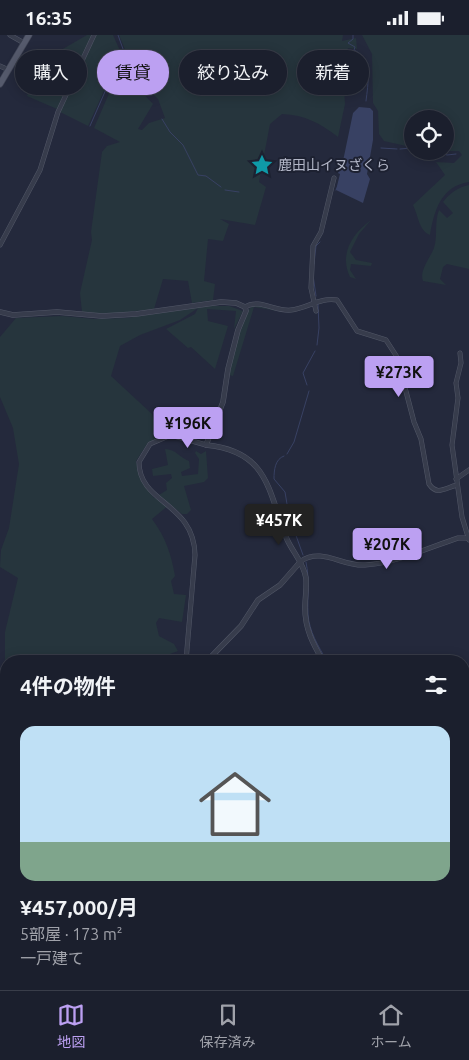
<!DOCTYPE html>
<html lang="ja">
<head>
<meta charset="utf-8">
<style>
  :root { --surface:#1b1f2d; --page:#282c39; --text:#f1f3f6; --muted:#a0a2aa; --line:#393d49; --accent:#bca0f2 }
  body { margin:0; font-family:Ubuntu,"Noto Sans JP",sans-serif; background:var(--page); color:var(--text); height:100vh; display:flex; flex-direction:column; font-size:19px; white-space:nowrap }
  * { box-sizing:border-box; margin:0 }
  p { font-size:16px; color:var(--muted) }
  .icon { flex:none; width:28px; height:28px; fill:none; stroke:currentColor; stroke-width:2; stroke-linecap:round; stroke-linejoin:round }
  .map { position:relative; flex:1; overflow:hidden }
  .panel { position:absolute; left:0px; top:620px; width:470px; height:335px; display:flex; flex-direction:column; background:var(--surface); border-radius:20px 20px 0 0; box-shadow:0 2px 12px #0003,0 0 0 1px var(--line) }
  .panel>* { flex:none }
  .banner { position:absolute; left:15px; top:15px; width:440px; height:45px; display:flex; gap:10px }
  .fabs { position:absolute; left:404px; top:75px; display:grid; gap:10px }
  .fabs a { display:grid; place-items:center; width:50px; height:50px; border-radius:50%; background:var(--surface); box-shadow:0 2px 12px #0003,0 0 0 1px var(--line); font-size:25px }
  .price { position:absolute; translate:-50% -42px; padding:0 11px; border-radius:5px; background:var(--accent); color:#111; font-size:16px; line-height:32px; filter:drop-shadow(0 1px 2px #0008) }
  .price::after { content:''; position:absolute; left:50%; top:30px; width:15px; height:11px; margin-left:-8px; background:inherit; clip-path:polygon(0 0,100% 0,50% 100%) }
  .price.active { background:#222; color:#fff }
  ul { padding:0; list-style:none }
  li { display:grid; align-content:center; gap:10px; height:265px; padding:0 20px }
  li+li { border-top:1px solid var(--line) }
  li span { display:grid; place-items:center; height:155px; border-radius:15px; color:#555 }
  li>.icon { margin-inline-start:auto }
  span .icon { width:90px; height:90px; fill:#fffc; stroke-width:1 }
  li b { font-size:21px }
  h2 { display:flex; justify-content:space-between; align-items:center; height:60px; padding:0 20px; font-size:21px }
  .pill { padding:0 18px; border-radius:22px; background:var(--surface); box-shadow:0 2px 12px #0003,0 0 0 1px var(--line); font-size:18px; line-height:45px }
  .pill.active { background:var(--accent); color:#111 }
  .status { display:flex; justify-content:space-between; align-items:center; height:35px; padding:0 25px; background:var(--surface); direction:ltr }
  .status svg { height:14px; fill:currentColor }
  .dock { display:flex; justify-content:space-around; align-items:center; height:70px; border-top:1px solid var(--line); background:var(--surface); font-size:14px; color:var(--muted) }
  .dock a { display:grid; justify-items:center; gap:2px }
  .dock .active { color:var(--accent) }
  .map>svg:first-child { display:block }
  .green { fill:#26353d }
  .water { fill:#384163 }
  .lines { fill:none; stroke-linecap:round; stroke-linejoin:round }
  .stream { stroke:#384163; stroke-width:1 }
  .minor-casing { stroke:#525767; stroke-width:5 }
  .tertiary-casing { stroke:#525767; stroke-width:5.5 }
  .primary-casing { stroke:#404555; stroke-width:7 }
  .minor { stroke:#373c4c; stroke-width:4 }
  .tertiary { stroke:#373c4c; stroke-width:4.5 }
  .primary { stroke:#555a6c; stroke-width:5.5 }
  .labels { text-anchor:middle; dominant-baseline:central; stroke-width:4; stroke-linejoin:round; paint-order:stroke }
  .poi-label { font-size:14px; fill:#b3b7c8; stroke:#1d2131; text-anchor:start }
</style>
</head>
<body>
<div class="status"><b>16:35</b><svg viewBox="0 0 49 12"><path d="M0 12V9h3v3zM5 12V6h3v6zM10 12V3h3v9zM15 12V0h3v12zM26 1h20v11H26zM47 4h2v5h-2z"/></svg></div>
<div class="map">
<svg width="469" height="955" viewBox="0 0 469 955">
  <rect width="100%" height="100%" fill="#24293c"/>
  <path class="green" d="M87 0H93L73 39 46 28 49 22Z
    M96 0H113L121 18 88 91 60 77Z
    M119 0H343L342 6 356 3 357 14 348 13 346 19 349 27 344 53 345 69 338 102C320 88 305 80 282 79L270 89 259 147 266 152 255 190 220 184 229 189 223 206 208 204 204 246 215 249 213 265 192 268 188 246 163 244 154 274 110 279 82 277 80 258 92 205 91 197 102 117 107 111 120 107 94 93 124 24 136 51 153 69 138 94 142 95 149 88 165 83 158 64 137 43Z
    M362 0H469V147C441 151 434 176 430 200 419 196 418 180 413 170L445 140 436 127 454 128 462 120 459 116H442H445V84H412V110L406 111 384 106 379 99 378 76 373 68 372 19Z
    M40 29 71 43 57 74 27 61Z
    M469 150V234L447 229 443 232 440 244 446 250 423 246C419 236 430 223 434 213 438 201 434 188 439 175L447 183 453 178 443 167C450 158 458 152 469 150Z
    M371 185 359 199 350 217 356 225 372 228 371 231 351 229 350 235 356 244 350 242C339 219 352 199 371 185Z
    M253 270 283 277 254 272 233 341 229 340C233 325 241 278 253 270Z
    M211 271H229L243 276 234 294 236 276 207 274 208 286 228 291 215 334 191 312 188 313 166 294 195 279 198 273 180 285 140 300 120 311 111 341 152 379 155 389 167 397 166 401 147 409 136 426 141 445 154 463 167 455 166 448 172 443 171 439 153 441 152 434 168 430 165 414C176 414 180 423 189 426L190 433 181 437 182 441 198 439 199 424 195 418 196 416 201 419 206 416 208 443 204 447 184 451 191 475 187 479H182L170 469 152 484C166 503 171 519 175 541L171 546 174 559 186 560 182 587 159 583 156 588 159 601 174 609 178 616 151 626H6V706L0 701V662L5 642V597L18 543 0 532 1 515 9 493 19 429 13 393 0 362V302L16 283 62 281 94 284 126 283Z"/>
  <path class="water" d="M359 72 370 73 373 76V105L367 139 370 144 363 168 336 155 340 139 338 138 343 126 353 78Z"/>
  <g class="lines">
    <path class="stream" d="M118 0 123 14
      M353 0V4L348 8 355 12 354 15C373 24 368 49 366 66
      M162 84 170 97 183 110 198 140 206 141 221 152
      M90 91 121 20
      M381 113 397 114
      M400 114 412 113
      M436 116 447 120 456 119
      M225 155 239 157
      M336 155 340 147
      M314 229 316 211 320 207
      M313 240 316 261
      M317 310 319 293 318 269
      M307 350 303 338 315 316
      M287 419 294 407 309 356
      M284 421C275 424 274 435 274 444L285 457 289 481 303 520
      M306 527C310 546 307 561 308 579 309 596 318 611 327 626
      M464 748 469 747"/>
    <g class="minor-casing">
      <path id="minor" d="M10 0 24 8
        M0 31 9 35
        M0 210 40 135 58 77 94 0
        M245 272C259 263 276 277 291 275 307 273 321 262 337 265L357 296 386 305 397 322 414 387 421 404 429 449C437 461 445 453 457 450
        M316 276 311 253 313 211 321 197 334 143
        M460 318 461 328 456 348 458 363 452 410 462 482 469 505
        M456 444 469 435
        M301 526C322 512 343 532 365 530 394 529 430 512 458 503H469
        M186 626 195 520C194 467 139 469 139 427L150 409 171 400 206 410
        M464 837H469
        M0 853 6 875
        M300 949 302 955
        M19 955 28 950
        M398 955 444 949"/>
    </g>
    <g class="tertiary-casing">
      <path id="tertiary" d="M0 277 13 280 57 277 102 281 136 279 221 267 236 268 245 272 246 276 238 295 228 334 223 367 206 410C268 416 268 455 286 502 292 517 303 526 306 543 307 552 305 563 305 573 305 594 313 609 323 626
        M207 626 241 591 258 565 280 550 301 526
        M464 694 469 684
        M0 843 6 841
        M444 949 446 955"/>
    </g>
    <g class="primary-casing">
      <path id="primary" d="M0 49 29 0"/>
    </g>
    <use href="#minor" class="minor"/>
    <use href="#tertiary" class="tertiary"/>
    <use href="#primary" class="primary"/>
  </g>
  <defs>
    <g id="sight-bare" transform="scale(1.725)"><path d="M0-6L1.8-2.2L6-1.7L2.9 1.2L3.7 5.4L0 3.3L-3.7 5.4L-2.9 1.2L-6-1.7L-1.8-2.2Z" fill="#0f9aa8" stroke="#1d2131" stroke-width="2.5" paint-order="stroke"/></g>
  </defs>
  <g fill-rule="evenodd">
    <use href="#sight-bare" x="262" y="130"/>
  </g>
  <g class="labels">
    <g class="poi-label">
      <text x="278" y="130">鹿田山イヌざくら</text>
    </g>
  </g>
</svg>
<div class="fabs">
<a><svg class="icon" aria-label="locate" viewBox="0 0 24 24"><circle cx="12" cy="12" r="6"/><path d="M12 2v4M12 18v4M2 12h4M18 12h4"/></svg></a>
</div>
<b class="price" style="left:399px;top:363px">¥273K</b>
<b class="price" style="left:188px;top:414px">¥196K</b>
<b class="price active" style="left:279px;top:511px">¥457K</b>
<b class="price" style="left:387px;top:535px">¥207K</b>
<div class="banner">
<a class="pill">購入</a>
<a class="pill active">賃貸</a>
<a class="pill">絞り込み</a>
<a class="pill">新着</a>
</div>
<section class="panel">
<h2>4件の物件<svg class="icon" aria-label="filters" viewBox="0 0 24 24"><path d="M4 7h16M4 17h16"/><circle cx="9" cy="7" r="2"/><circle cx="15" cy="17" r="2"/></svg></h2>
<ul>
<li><span style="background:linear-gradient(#bfe0f5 75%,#7fa58c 0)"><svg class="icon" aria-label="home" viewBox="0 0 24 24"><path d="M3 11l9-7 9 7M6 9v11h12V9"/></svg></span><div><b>¥457,000/月</b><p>5部屋 · 173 m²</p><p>一戸建て</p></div></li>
</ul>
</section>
</div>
<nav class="dock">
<a class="active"><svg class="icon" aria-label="map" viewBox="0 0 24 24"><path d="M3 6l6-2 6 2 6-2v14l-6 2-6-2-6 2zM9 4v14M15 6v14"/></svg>地図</a>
<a><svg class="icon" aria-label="saved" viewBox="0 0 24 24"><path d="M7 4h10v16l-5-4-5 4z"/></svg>保存済み</a>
<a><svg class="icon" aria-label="home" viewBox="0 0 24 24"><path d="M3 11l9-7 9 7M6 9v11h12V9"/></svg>ホーム</a>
</nav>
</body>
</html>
